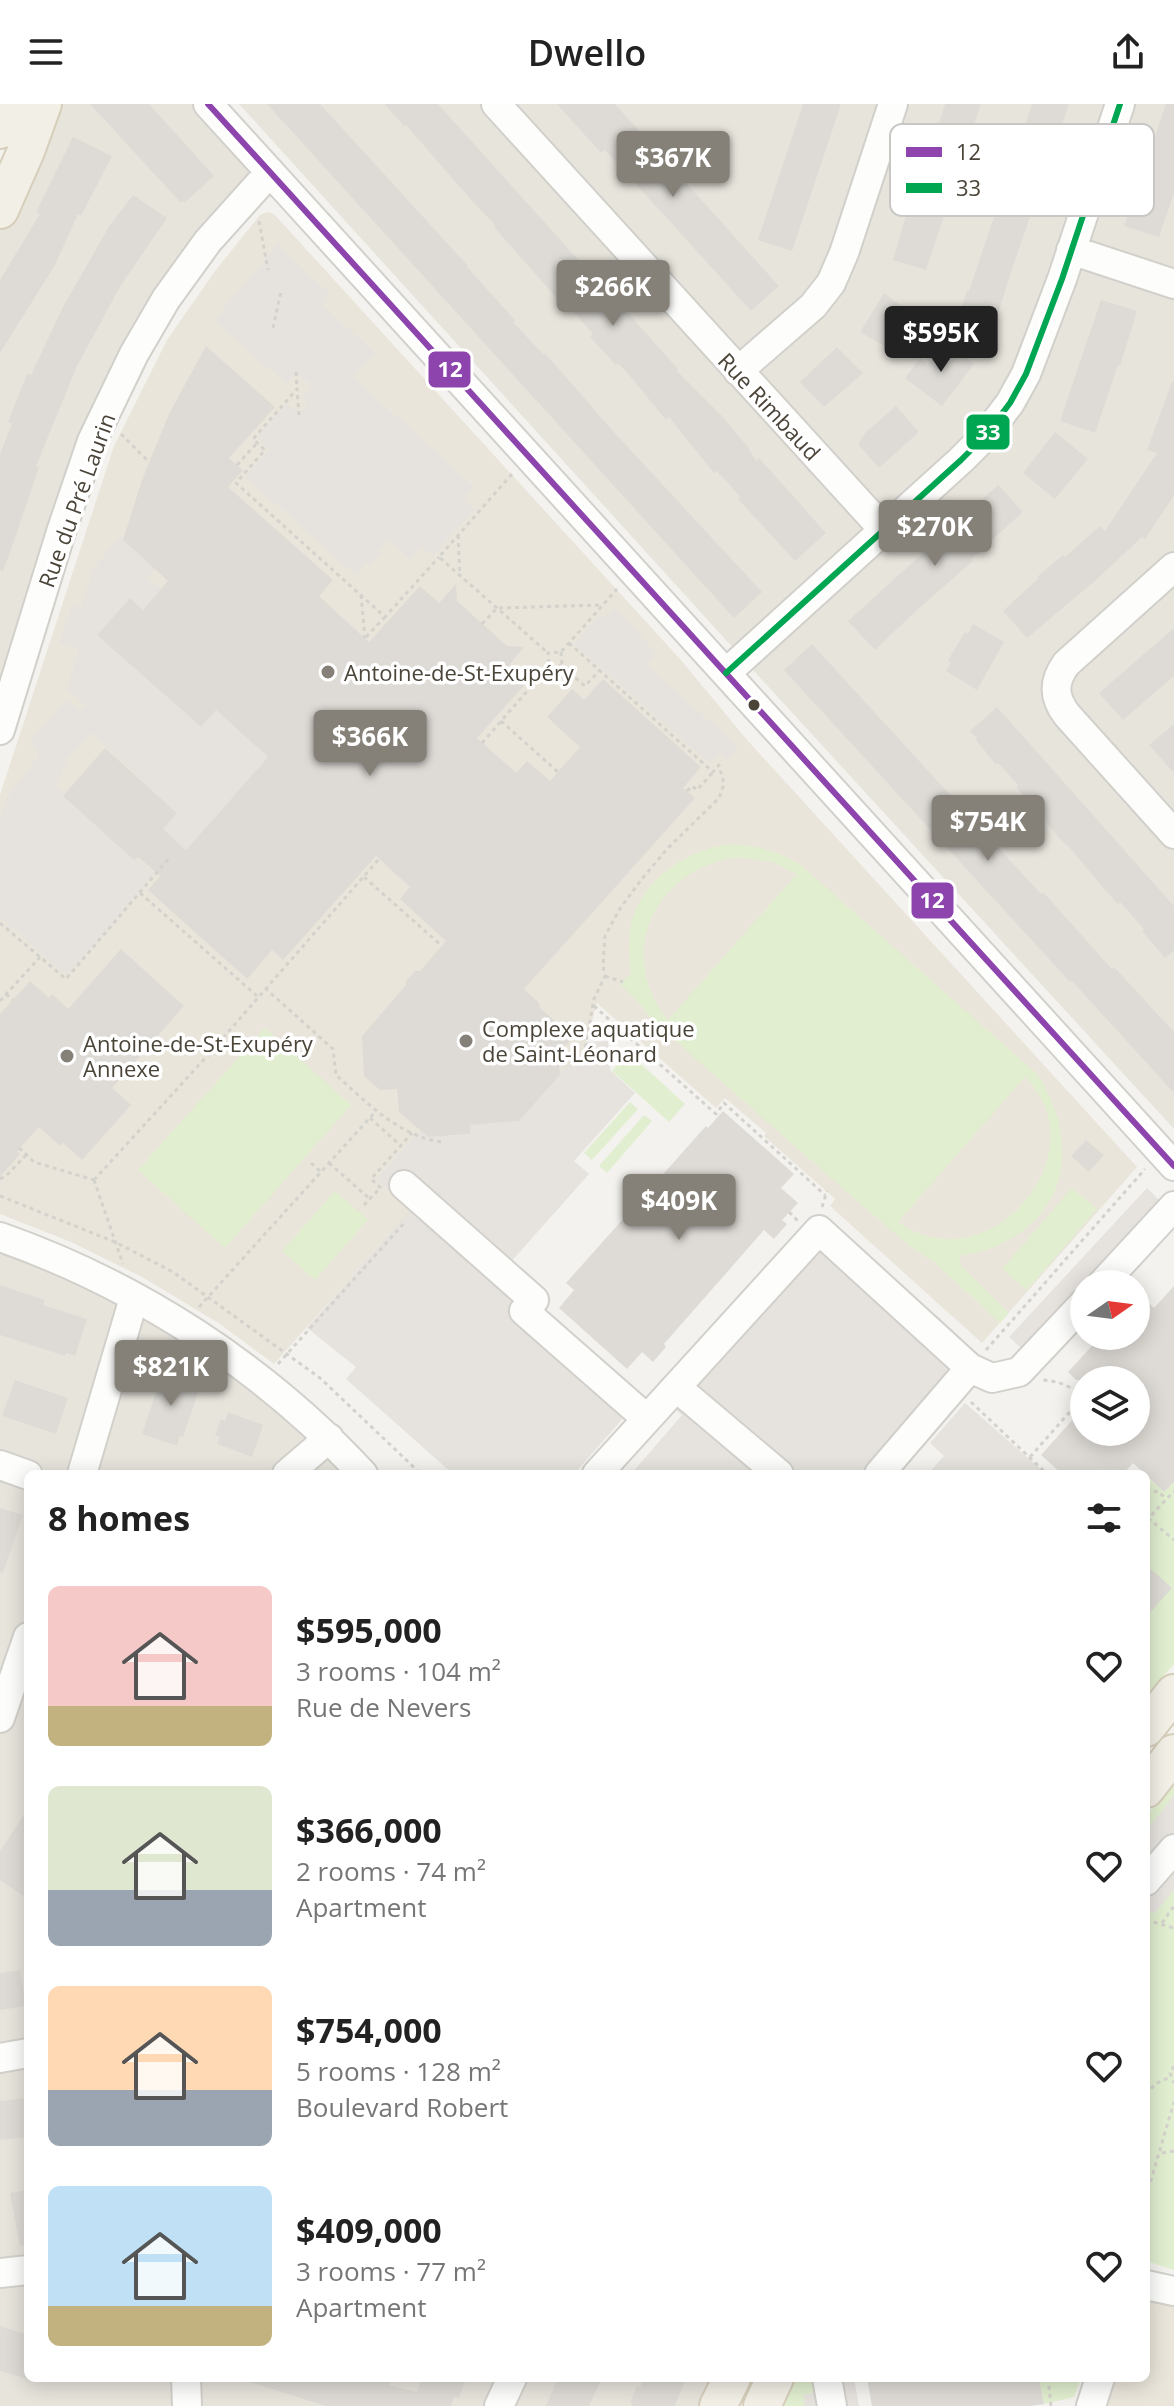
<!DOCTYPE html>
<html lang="en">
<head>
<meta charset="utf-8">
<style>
  :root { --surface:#fff; --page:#f6f6f6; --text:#222; --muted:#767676; --accent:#868178 }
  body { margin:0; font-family:"Open Sans",sans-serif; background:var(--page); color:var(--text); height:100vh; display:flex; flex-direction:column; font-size:30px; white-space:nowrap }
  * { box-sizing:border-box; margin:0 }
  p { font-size:26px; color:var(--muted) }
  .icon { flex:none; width:44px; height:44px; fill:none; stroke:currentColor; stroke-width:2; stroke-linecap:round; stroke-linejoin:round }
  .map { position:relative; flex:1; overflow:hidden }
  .sheet { position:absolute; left:24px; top:1366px; width:1126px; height:912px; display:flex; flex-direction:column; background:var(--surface); border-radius:12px; box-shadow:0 4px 20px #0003 }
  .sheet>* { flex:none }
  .needle { width:52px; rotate:76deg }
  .fabs { position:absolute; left:1070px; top:1166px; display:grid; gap:16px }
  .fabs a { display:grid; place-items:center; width:80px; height:80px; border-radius:50%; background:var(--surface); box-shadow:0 4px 20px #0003; font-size:40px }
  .price { position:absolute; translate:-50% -68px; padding:0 18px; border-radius:8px; background:var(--accent); color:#fff; font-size:26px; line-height:52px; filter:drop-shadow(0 2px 4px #0008) }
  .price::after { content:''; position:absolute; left:50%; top:48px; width:24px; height:18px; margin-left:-12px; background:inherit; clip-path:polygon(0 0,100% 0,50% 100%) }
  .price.current { background:#222; color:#fff }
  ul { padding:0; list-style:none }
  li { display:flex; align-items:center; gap:24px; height:200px; padding:0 24px }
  li span { display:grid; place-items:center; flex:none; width:224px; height:160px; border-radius:12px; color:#555 }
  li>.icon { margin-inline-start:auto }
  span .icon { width:96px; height:96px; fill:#fffc; stroke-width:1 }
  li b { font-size:34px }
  h2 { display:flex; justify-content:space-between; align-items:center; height:96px; padding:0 24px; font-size:34px }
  header { display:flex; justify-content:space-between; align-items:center; height:104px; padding:0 24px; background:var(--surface); font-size:36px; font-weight:600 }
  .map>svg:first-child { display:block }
  .residential { fill:#e7e4dc }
  .education { fill:#eae5da }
  .green { fill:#e1eecf; fill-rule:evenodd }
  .parking { fill:#e6e3df }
  .building { fill:#dedbd6 }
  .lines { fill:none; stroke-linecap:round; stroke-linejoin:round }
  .minor-casing { stroke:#d2d0cb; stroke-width:32 }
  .major-casing { stroke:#d6cebb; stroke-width:40 }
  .path { stroke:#d3d2cc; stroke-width:3; stroke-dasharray:4 4; stroke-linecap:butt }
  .minor { stroke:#fdfdfc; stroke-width:28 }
  .major { stroke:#f2efe6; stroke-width:36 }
  .bus-1-casing { stroke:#fff; stroke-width:12 }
  .bus-2-casing { stroke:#fff; stroke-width:12 }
  .bus-1 { stroke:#8e44ad; stroke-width:6 }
  .bus-2 { stroke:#00a651; stroke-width:6 }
  .poi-dot { fill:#868178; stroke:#fff; stroke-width:3 }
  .bus-dot { fill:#4b4439; stroke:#fff; stroke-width:3 }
  .labels { text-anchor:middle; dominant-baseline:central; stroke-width:7; stroke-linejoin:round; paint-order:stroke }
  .street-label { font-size:22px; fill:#4b4439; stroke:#fff }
  .poi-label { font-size:22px; fill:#4b4439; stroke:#fff; text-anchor:start }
  .key { fill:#fff; stroke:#c9c7c4; stroke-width:2 }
  .key-label { font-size:22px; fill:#4b4439 }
  .line-badge { stroke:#fff; stroke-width:3 }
  .badge-label { font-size:22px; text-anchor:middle; font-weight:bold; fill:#fff }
</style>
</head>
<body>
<header><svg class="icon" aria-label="menu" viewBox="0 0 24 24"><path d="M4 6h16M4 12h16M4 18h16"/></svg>Dwello<svg class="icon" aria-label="share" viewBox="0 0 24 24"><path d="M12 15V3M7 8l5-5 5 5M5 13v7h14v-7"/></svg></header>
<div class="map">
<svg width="1174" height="2302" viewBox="0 0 1174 2302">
  <rect width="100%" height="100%" fill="#f4f2ee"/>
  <path class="residential" d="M48 0H208L270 68 134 250 0 626V117Z
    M239 0H1174V1025L764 578Z
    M0 1133 164 1211 363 1370H28V2274H732L718 2302H0Z"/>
  <path class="education" d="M267 108 274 110 680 555 748 637 1137 1063 982 1239 830 1102 835 1095 764 1032 766 1029 725 994 716 1004 597 899 586 938V954L519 1017 470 1021V1030L428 1033 420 1027 376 1075 411 1106 274 1260 220 1220 142 1173 71 1138 0 1110V691L114 342 167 236 215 167 260 111Z
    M1146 2191 1174 2199V2302H1091L1100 2274H1146Z"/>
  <path class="green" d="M731 740C757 742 780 747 803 763L1037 970C1077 1031 1073 1106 1001 1140 988 1147 973 1149 959 1152L961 1162 1009 1209 1000 1219 933 1157 916 1147 864 1103 663 926 621 880 631 870C629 854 628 837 631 821 641 775 687 745 731 740ZM737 753 773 758 797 770 668 916C614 849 656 765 737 753ZM1025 973C1102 1050 988 1182 898 1118Z
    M265 924 351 1001 225 1144 138 1066Z
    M629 949 685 1000 669 1018 612 967Z
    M630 998 638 1005 592 1056 584 1049Z
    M644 1011 652 1017 607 1069 599 1062Z
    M1072 1084 1097 1105 1027 1186 1002 1165Z
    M335 1087 368 1116 315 1176 282 1147Z
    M1146 1372 1164 1388 1174 1378V1560L1146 1592Z
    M1174 1677V2166L1146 2157V1712Z
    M795 2274H814L817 2288 804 2291 805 2302H783Z
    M1039 2274H1081L1074 2293 1044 2300Z"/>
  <path class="parking" d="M278 140 331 191 323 201 375 249 354 274 474 382 463 395 475 405 433 452 421 442 410 455 389 436 379 447 382 449 370 462 367 460 357 472 245 373 269 345 256 333 287 300 299 310 308 300 302 293 311 282 296 269 286 280 214 216Z
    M122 431 123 436 155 464 148 473 161 485 143 506 129 494 97 531 201 623 216 606 268 653 183 749 160 728 177 709 91 629 67 656 56 683 155 770 67 872 0 813V714L7 694 39 651 30 637 67 596 80 607 85 601 67 584 79 545 60 539 71 501 81 504 93 464Z
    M614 503 656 549 646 561 738 642 728 656 720 649 710 660 574 540 600 511 604 513Z
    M608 937 610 966 635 989 574 1057 589 1070 510 1159 551 1197 543 1206 641 1294 574 1370H453L346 1275 356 1263 307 1224 410 1106 376 1075 420 1026 428 1033 470 1030V1021L519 1017 574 954 586 953V938Z
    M1147 1084 1174 1111 1116 1180H1084V1216L1042 1263 1009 1233Z
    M810 1119H829L900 1181 904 1194 921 1208 935 1210 987 1258 889 1370H631L682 1311 655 1289 801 1125Z
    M965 1299 1043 1367 1040 1370H928L944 1352 930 1339Z
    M1174 1691V1786L1155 1809 1146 1808V1727Z
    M854 2274 859 2302H805L803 2291 817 2288 816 2280Z"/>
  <path class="building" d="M90 0H149L214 72 184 99 183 97 181 99Z
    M267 0H320L468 162 467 163 515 216 513 218 544 251 545 249 612 326 762 488 734 514Z
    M384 0H438L591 170 602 179 615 197 620 200 678 265 677 267 720 310 748 343 756 357 759 354 826 429 795 457 748 406 738 395 740 393 729 380 717 367 714 369 669 313 666 316 630 272 618 259 616 261 590 233 593 230 570 204 567 206 494 123 496 122 472 97 406 21 404 22Z
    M557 0H615L779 182 751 207 605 46 601 49Z
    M803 0H841L792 147 758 136Z
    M945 0H981L926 166 893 156 906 112 917 90Z
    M1032 0H1069L1010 171 993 226 960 215V208L967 187H969Z
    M1166 0H1174V89L1159 133 1124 122Z
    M73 33 112 52 81 112 78 110 55 161 0 249V176L40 110 36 108Z
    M133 91 167 114 121 181 77 262 36 362 39 363 14 437 3 467 0 466V350L12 320 8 318 27 270 31 271 63 203 110 121Z
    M884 189 912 210 890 245 860 228Z
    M1101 196 1137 207 1120 262 1118 261 1095 329 1060 317Z
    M947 238 974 260 942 302 905 274 920 254 928 261Z
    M206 242 275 303 229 354 243 366 228 383 333 476 319 492 369 538 420 482 439 499 456 480 457 497 507 542 524 543 509 561 528 577 477 634 516 669 527 657 550 677 580 643 547 613 572 585 584 596 603 575 701 663 683 684 695 694 524 885 539 899 540 904 573 933 558 950 560 971 519 1017 470 1021V1030L428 1033 399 1008 397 985 380 986 364 972 362 932 406 881V877L415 867H420L446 837 400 795 410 783 376 752 283 856 272 846 247 875 148 786 160 772 138 753 134 756 63 692 105 644 177 709 163 725 186 746 268 653 216 606 201 623 97 531 130 494 143 506 168 477 123 436 142 376 169 310Z
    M837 243 863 269 824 303 800 278Z
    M1172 278H1174V391L1145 435 1142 433 1096 476 1027 534 1003 507 1039 474 1037 473 1063 451 1065 453 1100 422 1105 427 1157 349 1147 346Z
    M896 302 919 328 879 364 858 340 866 328Z
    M1055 328 1088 355 1055 395 1023 369Z
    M998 381 1023 408 971 455 973 457 918 505 875 546 848 517Z
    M973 520 1004 538 977 586 946 567 951 558 948 556 965 528 968 530Z
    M1174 524V572L1123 616 1099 589Z
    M812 540 1041 790 1043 788 1112 865 1114 863 1174 928V989L1072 877 1070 878 784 566Z
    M997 603 1174 802V847L1165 854 1142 827 1144 825 1120 798 1118 800 1106 787 1070 744 1059 734 1045 717 1047 716 1016 683 1018 681 998 659 996 661 976 636 977 634 970 627Z
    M1174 620V669L1149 641Z
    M121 845 184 902 112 984 131 1001 82 1056 63 1039 60 1042 39 1023 17 1047 20 1050 0 1073V910L30 877 49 894 52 890 68 905Z
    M723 1007 794 1070 781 1084 798 1099 782 1116 787 1120 774 1135 764 1126 664 1240 666 1243 653 1258 642 1248 627 1265 559 1204 574 1186 566 1179 706 1022 708 1024Z
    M1086 1036 1104 1051 1089 1068 1071 1052Z
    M0 1181 45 1196 43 1201 87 1215 75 1252 66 1249 65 1252 0 1231Z
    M1174 1182V1378L1164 1388 1133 1359 1123 1370H1062L1041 1351 1084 1303V1328H1136V1276H1076L1068 1268 1101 1232H1136V1187L1154 1204Z
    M164 1265 199 1277 195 1288 198 1289 183 1333 180 1332 177 1342 142 1330Z
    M15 1276 68 1294 56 1330 2 1312Z
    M228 1308 263 1321 252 1353 217 1340 220 1333 215 1331 221 1315 225 1317Z
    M0 1404 23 1411 3 1469 0 1468Z
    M1146 1461 1172 1484 1146 1513Z
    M28 1705V1795L0 1776V1747Z
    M20 1866 26 1902 0 1906V1869Z
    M28 1994V2033L0 2036V1997Z
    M28 2086V2141L20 2142 10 2089Z
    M0 2222 28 2231V2275L0 2267Z
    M250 2274H378L390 2278 389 2281 417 2288 422 2274H466L459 2294 454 2292 451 2302H326L250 2278Z
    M558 2274H602L589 2302H546Z
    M644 2274H686L675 2302H631L633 2299 630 2298 637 2282 640 2283Z
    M867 2274H1039L1044 2300 1031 2302H872Z"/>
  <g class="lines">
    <g class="minor-casing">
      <path id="minor" d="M208 0 1174 1062
        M496 0 884 426
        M1071 146 1174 180
        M738 267 813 202 831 179 844 149 893 0
        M1174 463 1066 560C1053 578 1053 593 1067 611L1174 730
        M726 569 961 356 985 332 1010 299 1026 270 1062 175 1120 0
        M0 626 61 428 92 337 134 250 166 195 208 137 270 68
        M404 1081 534 1196 524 1207 647 1315
        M0 1133C137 1181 265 1264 363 1370
        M1102 1180 1174 1102
        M676 1283 779 1370
        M0 1361 28 1371
        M82 1370 134 1194
        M287 1370 329 1334
        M597 1370 819 1126 970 1264 992 1274 1019 1268 1084 1199
        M879 1370 970 1264
        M0 1614 28 1533
        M1146 1777 1174 1745
        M0 1954 28 1949
        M0 2169 28 2166
        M1146 2181 1174 2187
        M186 2274 187 2302
        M827 2274 832 2302
        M499 2302 512 2274
        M1091 2302 1100 2274"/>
    </g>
    <g class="major-casing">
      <path id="major" d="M0 26 10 0
        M0 106 26 47 43 0
        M1146 1624 1174 1589
        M1146 1685 1174 1649
        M718 2302 732 2274
        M762 2302 775 2274"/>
    </g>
    <path class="path" d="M259 117 268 166
      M273 224 281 187
      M296 268 297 285
      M299 311 297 285 253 335 265 346 236 379 385 513 439 453
      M121 330 149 358
      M237 361 257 339
      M512 370 439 453 548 549
      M458 431 460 472
      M361 491 365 534
      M482 520 497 504 603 501
      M366 533 385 513
      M569 539 713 668 719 661 724 680 719 694 667 745 641 776 619 806 605 832 603 862 605 872 594 895 586 938V954L581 960
      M561 548 562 562 585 582 600 566
      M562 562H549L548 549 561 548 617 485
      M501 617 558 668
      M482 639 549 562
      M687 687 692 682 697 686 713 668
      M364 773 442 842
      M140 789 257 892
      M0 819 66 875 170 753
      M605 872 623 878
      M265 884 333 945 336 971C366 998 400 1033 442 1038
      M6 890 13 896
      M0 897 40 853
      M594 902 716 1010 724 999 825 1091
      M570 934 586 932
      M370 1014 400 1041
      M19 1044 34 1058 94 1076
      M311 1059 320 1067
      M329 1059 370 1095
      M0 1075 6 1072 26 1051
      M94 1076 209 950 379 755
      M94 1076 123 1160
      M381 1084 371 1075 412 1029
      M0 1092 115 1138 173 1168 320 1274 421 1370
      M364 1101 380 1084
      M822 1103 827 1087
      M789 1108 798 1117
      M199 1203 376 1007
      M986 1246 1145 1065
      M278 1260 406 1117
      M971 1298 1046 1369
      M1030 1353 1083 1293C1073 1283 1059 1277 1043 1276
      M1146 1389 1158 1387 1166 1395
      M1148 1414 1174 1436
      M1146 1417 1174 1387
      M1146 1816 1174 1824
      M1162 1819 1174 1802
      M1174 1962 1170 1969 1174 1979
      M1146 1991 1155 1980 1170 1973
      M1162 2049 1174 2047
      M1146 2068 1153 2072
      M1146 2093 1174 1998
      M1048 2274 1051 2302"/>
    <use href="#minor" class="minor"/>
    <use href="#major" class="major"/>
    <g class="bus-1-casing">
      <path id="bus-1" d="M208 0 1174 1062"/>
    </g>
    <g class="bus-2-casing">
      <path id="bus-2" d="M726 569 961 356 985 332 1010 299 1026 270 1062 175 1120 0"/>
    </g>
    <use href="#bus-1" class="bus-1"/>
    <use href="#bus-2" class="bus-2"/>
  </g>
  <g class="poi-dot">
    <circle cx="328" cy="568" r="8"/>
    <circle cx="466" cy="937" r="8"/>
    <circle cx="67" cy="952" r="8"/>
  </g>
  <circle class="bus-dot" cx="754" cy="601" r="7"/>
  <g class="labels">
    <g class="street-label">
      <text transform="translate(770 302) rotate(47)">Rue Rimbaud</text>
      <text transform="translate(76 396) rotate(-70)">Rue du Pré Laurin</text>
    </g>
    <g class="poi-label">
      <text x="344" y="568">Antoine-de-St-Exupéry</text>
      <text x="482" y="924">Complexe aquatique<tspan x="482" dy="25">de Saint-Léonard</tspan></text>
      <text x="83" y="939">Antoine-de-St-Exupéry<tspan x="83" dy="25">Annexe</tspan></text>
    </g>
  </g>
  <rect x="890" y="20" width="264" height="92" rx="12" class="key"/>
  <rect x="906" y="43" width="36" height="10" fill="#8e44ad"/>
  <rect x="906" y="79" width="36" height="10" fill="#00a651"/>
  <g class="key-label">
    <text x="956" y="56">12</text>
    <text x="956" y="92">33</text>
  </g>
  <g class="line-badge">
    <rect x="427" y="246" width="45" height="39" rx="8" fill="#8e44ad"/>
    <rect x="965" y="309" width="46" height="38" rx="8" fill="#00a651"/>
    <rect x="910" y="777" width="45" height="39" rx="8" fill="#8e44ad"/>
  </g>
  <g class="badge-label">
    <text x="450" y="273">12</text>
    <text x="988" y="336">33</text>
    <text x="932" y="804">12</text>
  </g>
</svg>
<div class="fabs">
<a><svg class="needle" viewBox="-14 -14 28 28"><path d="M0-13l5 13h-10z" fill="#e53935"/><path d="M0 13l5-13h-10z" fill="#767676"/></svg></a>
<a><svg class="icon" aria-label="layers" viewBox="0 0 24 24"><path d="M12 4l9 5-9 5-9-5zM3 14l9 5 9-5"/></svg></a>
</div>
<b class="price" style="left:673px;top:95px">$367K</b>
<b class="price" style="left:613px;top:224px">$266K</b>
<b class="price current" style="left:941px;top:270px">$595K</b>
<b class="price" style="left:935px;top:464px">$270K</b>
<b class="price" style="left:370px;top:674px">$366K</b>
<b class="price" style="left:988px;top:759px">$754K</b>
<b class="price" style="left:679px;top:1138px">$409K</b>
<b class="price" style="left:171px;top:1304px">$821K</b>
<section class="sheet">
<h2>8 homes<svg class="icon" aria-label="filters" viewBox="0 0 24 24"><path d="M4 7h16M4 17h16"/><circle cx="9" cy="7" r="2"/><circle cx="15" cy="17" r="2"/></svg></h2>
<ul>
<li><span style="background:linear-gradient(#f6c9c9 75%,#c2b280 0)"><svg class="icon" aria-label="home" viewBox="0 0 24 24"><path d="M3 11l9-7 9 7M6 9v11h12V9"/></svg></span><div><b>$595,000</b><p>3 rooms · 104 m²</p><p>Rue de Nevers</p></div><svg class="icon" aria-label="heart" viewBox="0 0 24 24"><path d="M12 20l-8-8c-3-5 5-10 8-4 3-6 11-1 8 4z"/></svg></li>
<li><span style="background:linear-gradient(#dfe7d0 65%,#9aa5b1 0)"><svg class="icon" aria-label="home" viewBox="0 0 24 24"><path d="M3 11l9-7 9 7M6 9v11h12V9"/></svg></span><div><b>$366,000</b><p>2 rooms · 74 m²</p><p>Apartment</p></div><svg class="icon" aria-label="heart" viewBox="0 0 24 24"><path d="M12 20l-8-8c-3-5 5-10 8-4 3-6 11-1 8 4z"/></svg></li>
<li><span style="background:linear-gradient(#ffd9b3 65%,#9aa5b1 0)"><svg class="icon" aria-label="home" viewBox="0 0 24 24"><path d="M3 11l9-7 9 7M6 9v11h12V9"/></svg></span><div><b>$754,000</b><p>5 rooms · 128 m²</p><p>Boulevard Robert</p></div><svg class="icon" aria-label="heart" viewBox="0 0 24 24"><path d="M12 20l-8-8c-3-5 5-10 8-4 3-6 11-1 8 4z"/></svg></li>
<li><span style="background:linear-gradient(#bfe0f5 75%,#c2b280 0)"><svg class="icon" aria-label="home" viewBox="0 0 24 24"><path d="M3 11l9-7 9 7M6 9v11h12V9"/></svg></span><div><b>$409,000</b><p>3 rooms · 77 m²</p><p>Apartment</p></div><svg class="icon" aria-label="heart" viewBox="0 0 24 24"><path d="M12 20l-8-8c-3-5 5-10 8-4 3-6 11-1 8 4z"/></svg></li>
</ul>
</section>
</div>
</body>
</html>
